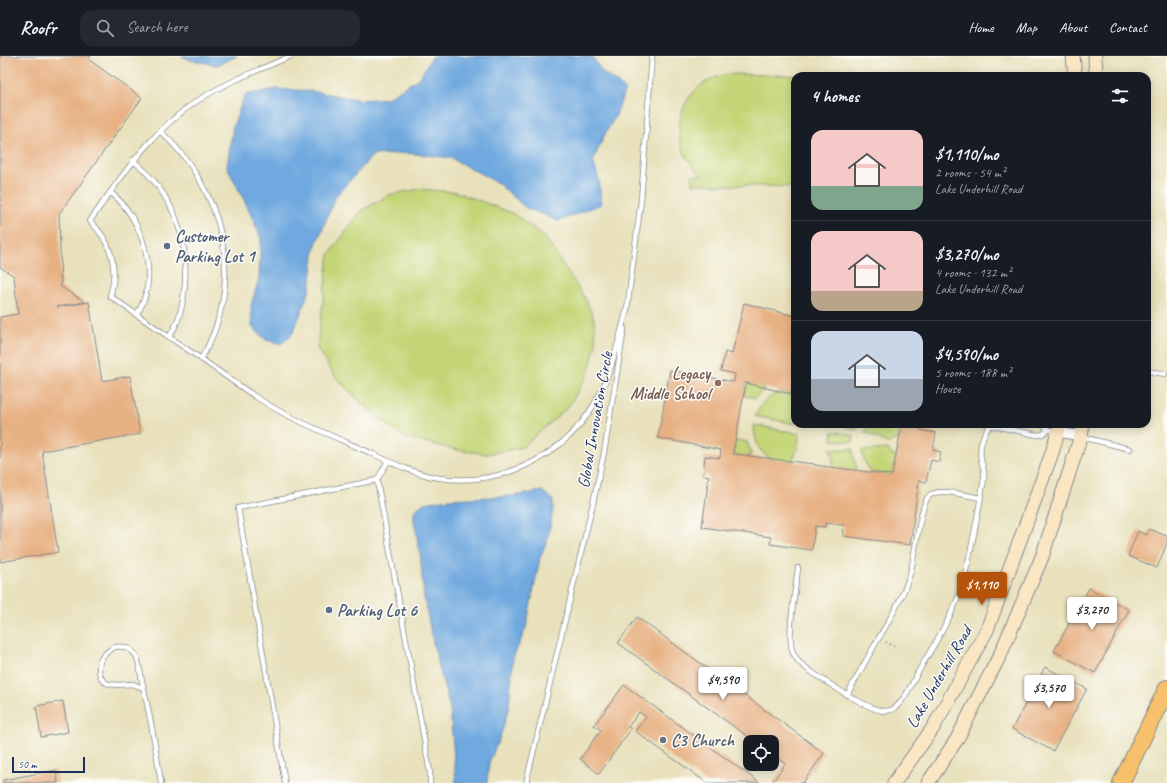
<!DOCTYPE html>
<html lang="en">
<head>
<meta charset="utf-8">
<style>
  :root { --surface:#171b24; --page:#242831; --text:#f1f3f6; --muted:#9ea1a6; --line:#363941; --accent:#b45309 }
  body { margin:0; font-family:Caveat,sans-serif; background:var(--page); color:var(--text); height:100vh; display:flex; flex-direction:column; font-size:15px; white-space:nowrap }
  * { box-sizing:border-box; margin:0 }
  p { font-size:13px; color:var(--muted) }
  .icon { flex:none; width:22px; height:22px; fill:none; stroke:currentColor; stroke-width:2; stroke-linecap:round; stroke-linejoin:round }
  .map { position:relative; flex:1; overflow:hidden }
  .details { position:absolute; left:791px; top:16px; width:360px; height:356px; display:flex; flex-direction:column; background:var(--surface); border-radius:12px; box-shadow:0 2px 10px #0003 }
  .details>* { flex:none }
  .tools { position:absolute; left:743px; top:679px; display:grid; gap:8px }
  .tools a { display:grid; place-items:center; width:36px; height:36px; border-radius:8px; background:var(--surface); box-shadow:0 2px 10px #0003; font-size:20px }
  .scale { position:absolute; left:12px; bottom:10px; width:73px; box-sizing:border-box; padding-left:4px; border:2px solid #1b2f5e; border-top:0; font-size:11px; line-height:14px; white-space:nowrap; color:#1b2f5e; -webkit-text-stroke:3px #fdfcf7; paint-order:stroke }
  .price { position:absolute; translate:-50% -34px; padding:0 9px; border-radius:4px; background:#fff; color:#222; font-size:13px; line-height:26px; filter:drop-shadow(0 1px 2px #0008) }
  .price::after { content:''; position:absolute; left:50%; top:24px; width:12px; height:9px; margin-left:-6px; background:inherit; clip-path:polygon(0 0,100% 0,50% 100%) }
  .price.selected { background:var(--accent); color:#fff }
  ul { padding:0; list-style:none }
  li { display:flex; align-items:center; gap:12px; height:100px; padding:0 20px }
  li+li { border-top:1px solid var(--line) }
  li span { display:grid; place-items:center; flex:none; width:112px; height:80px; border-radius:12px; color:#555 }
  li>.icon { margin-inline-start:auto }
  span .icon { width:48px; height:48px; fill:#fffc; stroke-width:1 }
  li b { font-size:17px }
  h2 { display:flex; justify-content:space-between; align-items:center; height:48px; padding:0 20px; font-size:17px }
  header { display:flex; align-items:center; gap:24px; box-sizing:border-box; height:56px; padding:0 20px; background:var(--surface); border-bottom:1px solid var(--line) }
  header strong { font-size:19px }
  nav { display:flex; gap:22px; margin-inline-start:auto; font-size:14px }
  .search { width:280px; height:36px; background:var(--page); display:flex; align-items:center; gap:10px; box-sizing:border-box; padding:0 14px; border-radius:12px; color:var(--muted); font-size:15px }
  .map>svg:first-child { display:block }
  .green { fill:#c4d577; stroke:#70826a }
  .water { fill:#70a9df; stroke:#466c9e }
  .building { fill:#e7b183 }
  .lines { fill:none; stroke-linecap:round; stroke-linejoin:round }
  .lane-casing { stroke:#82888d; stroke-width:6 }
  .street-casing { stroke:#82888d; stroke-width:11 }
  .secondary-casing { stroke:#82888d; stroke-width:15 }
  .highway-casing { stroke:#82888d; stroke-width:18 }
  .path { stroke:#82888d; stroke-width:2; stroke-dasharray:1 3; stroke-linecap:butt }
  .lane { stroke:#fff; stroke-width:4.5 }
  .street { stroke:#fff; stroke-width:9 }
  .secondary { stroke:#fbe6c4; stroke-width:13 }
  .highway { stroke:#f6c16b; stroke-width:16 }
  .service-dot { fill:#5c6f8a; stroke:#fdfcf7; stroke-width:1.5 }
  .education-dot { fill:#8d6e63; stroke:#fdfcf7; stroke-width:1.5 }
  .worship-dot { fill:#6b7280; stroke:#fdfcf7; stroke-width:1.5 }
  .labels { text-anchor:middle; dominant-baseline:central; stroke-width:3; stroke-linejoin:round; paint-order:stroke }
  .service-label { font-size:17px; font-weight:bold; fill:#4e5e75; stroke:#fdfcf7; text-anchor:start }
  .education-label { font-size:17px; font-weight:bold; fill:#785e54; stroke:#fdfcf7; text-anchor:end }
  .street-label { font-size:17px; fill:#1b2f5e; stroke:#fdfcf7 }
  .worship-label { font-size:17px; font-weight:bold; fill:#5b616d; stroke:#fdfcf7; text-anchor:start }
</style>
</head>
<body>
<header>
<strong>Roofr</strong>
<div class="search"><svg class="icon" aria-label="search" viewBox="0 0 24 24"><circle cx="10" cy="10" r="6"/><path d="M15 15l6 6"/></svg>Search here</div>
<nav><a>Home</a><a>Map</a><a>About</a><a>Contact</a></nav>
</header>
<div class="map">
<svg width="1167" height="727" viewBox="0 0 1167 727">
  <rect width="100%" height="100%" fill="#fdfcf7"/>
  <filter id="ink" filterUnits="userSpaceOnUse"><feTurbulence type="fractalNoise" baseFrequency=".025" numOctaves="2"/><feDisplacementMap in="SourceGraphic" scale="8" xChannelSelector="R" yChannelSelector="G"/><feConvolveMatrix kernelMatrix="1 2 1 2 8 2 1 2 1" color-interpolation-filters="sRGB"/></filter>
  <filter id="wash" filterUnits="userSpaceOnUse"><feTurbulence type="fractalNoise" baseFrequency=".012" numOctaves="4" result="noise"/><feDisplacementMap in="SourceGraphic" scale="16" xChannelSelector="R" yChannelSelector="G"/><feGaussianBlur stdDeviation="0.9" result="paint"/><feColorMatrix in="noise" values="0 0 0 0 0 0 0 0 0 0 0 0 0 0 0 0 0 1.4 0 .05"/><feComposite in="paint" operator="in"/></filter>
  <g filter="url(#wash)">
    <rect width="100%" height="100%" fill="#e8e1bc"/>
    <path class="green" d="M728 18 812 20H795V131L692 128V119H702C662 86 677 27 728 18Z
      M419 133 456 136 512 157 544 180 586 244 594 263 596 288 588 318 569 350 523 391 488 398 457 394 403 381 366 352 336 322 317 292 329 199 361 155 389 139Z
      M746 327 764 331 763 334 755 342 744 340Z
      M782 336 795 339V368L755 360C761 348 768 339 782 336Z
      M840 368H859L856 374Z
      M871 368H902L899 383 893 384 889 388 865 376Z
      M754 369 800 378 797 393 792 406C785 405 775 405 770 402 758 397 754 381 754 369Z
      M833 375 854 380 853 386 832 384Z
      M735 384 747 386 751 397 750 400 733 398Z
      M831 393H853L854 403 857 412 853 414 834 412Z
      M888 393 890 397 896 401 892 419 871 416 864 405 862 395Z"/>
    <path class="water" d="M181 0H237L217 9 191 4Z
      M433 0H592L602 16 625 33 616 59 604 80 593 105 599 124 601 148 559 165 526 152 498 127 451 102 408 97 373 99 336 140 315 191 310 233 293 277 281 288 266 284 252 271 251 250 259 222 261 182 245 146 227 111 233 70 245 39 276 33 311 35 362 44 387 42 419 22Z
      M542 435 553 444V453L548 482 540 502 526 572 513 602 509 651 501 678 489 707 487 727H456L450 653 434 591 424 542 420 496 414 465V455L424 447 450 443 514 440Z"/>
    <g id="blocks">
      <path class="building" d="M0 0H91L88 3 142 42 59 158 61 231 85 246 57 251 89 246 102 325 130 320 140 378 42 395 58 496 0 506V261L18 258 14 220 0 211Z
        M744 247 795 260V339L746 327 733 398 814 408V409L892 419 902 368H921L920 374 936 377 933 394 941 396 939 406 931 404 926 426 919 424 910 489 843 480 844 469 825 467V471L815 470 812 494 770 488 771 481 702 471 709 420 703 419 705 400 720 402 721 394 658 382 670 314 734 326 735 318 721 315 725 296 732 298Z
        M1149 473 1167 480V487L1157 512 1128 500 1138 475 1147 479Z
        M1089 532 1129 554 1095 617 1054 595Z
        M637 561 824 697 803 727H772L785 708 772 698V686H755L618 587Z
        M1045 611 1087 633 1053 695 1012 673Z
        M624 629 760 727H707L635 675 646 661 639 656 628 671 631 673 599 718 580 703 601 674 594 669Z
        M63 645 68 676 41 681 36 650Z
        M56 714 58 727H3V724Z"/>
    </g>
  </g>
  <g filter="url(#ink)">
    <use href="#blocks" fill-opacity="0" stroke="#82888d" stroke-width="1"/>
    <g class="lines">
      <g class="lane-casing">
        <path id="lane" d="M291 0C259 14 226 26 197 45 151 75 121 121 90 165 111 185 119 212 110 240 140 261 170 282 200 302 224 319 247 336 272 351 300 367 332 380 362 393 387 404 412 418 440 422 497 430 555 405 588 358 610 327 617 289 627 253
          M160 75C224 133 247 226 201 303
          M133 104C171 136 188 176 185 226 184 245 180 265 169 281
          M110 136C143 161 162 223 136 259
          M627 254 641 144 652 0
          M1148 315 1165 318
          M1043 368 1048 374H1050
          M990 369 1037 379 1043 378 1048 374
          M1082 381 1130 393
          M388 405 377 424 430 716V727
          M798 512C796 532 786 580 793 597 795 600 797 604 800 607 813 618 867 654 884 655 889 655 894 653 897 650 907 641 914 623 921 611 935 587 951 562 960 536 972 499 977 460 984 423 985 416 983 410 981 404 979 391 982 377 992 368
          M144 632C140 631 136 629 132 628 118 628 100 634 99 613 99 603 103 599 111 593 119 588 129 591 135 598 140 605 140 617 142 625 150 659 156 693 161 727
          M847 639C858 619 869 599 880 580 892 559 905 538 911 514 915 499 920 448 929 440 938 431 968 440 980 442
          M285 727 238 452 377 424
          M526 727 593 447 604 397 624 273"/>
      </g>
      <g class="street-casing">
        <path id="street" d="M1058 376 1081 380"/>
      </g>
      <g class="secondary-casing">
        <path id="secondary" d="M1073 0 1075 20
          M1095 0 1096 20
          M894 727 933 672 987 574 1052 397 1060 368
          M928 727 957 683 1001 597 1042 501 1081 380 1083 368"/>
      </g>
      <g class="highway-casing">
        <path id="highway" d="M1121 727 1167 632"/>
      </g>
      <path class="path" d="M886 586 894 590"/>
      <use href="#lane" class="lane"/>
      <use href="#street" class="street"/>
      <use href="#secondary" class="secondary"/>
      <use href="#highway" class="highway"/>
    </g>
  </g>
  <g class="service-dot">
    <circle cx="167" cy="190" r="4"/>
    <circle cx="329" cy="554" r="4"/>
  </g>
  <circle class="education-dot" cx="718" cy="327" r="4"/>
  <circle class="worship-dot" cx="663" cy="684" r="4"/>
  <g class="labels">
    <g class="service-label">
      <text x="175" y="180">Customer<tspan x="175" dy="20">Parking Lot 1</tspan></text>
      <text x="337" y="554">Parking Lot 6</text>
    </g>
    <g class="education-label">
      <text x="710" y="317">Legacy<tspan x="710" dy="20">Middle School</tspan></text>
    </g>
    <g class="street-label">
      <text transform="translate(595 364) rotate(-80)">Global Innovation Circle</text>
      <text transform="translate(939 621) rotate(-60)">Lake Underhill Road</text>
    </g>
    <g class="worship-label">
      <text x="671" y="684">C3 Church</text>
    </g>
  </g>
</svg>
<div class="tools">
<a><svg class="icon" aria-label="locate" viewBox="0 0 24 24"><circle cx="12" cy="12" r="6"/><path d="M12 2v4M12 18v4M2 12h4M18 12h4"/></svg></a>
</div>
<div class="scale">50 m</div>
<b class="price selected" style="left:982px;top:550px">$1,110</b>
<b class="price" style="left:1092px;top:575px">$3,270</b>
<b class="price" style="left:723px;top:645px">$4,590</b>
<b class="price" style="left:1049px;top:653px">$3,570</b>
<section class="details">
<h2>4 homes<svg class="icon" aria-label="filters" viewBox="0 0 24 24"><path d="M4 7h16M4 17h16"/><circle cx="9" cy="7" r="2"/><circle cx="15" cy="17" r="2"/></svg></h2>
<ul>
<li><span style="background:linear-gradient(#f6c9c9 70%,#7fa58c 0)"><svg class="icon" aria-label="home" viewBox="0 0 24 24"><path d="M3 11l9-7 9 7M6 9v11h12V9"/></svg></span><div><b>$1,110/mo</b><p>2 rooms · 54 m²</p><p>Lake Underhill Road</p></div></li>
<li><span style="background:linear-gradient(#f6c9c9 75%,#b9a48a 0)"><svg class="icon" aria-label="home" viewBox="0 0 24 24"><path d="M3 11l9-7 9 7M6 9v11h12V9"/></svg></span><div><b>$3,270/mo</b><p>4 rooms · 132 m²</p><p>Lake Underhill Road</p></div></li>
<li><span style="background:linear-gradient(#c9d6e8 60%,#9aa5b1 0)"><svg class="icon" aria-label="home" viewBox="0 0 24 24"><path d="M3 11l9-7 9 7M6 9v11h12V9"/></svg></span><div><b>$4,590/mo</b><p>5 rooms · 188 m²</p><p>House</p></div></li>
</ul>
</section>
</div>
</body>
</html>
